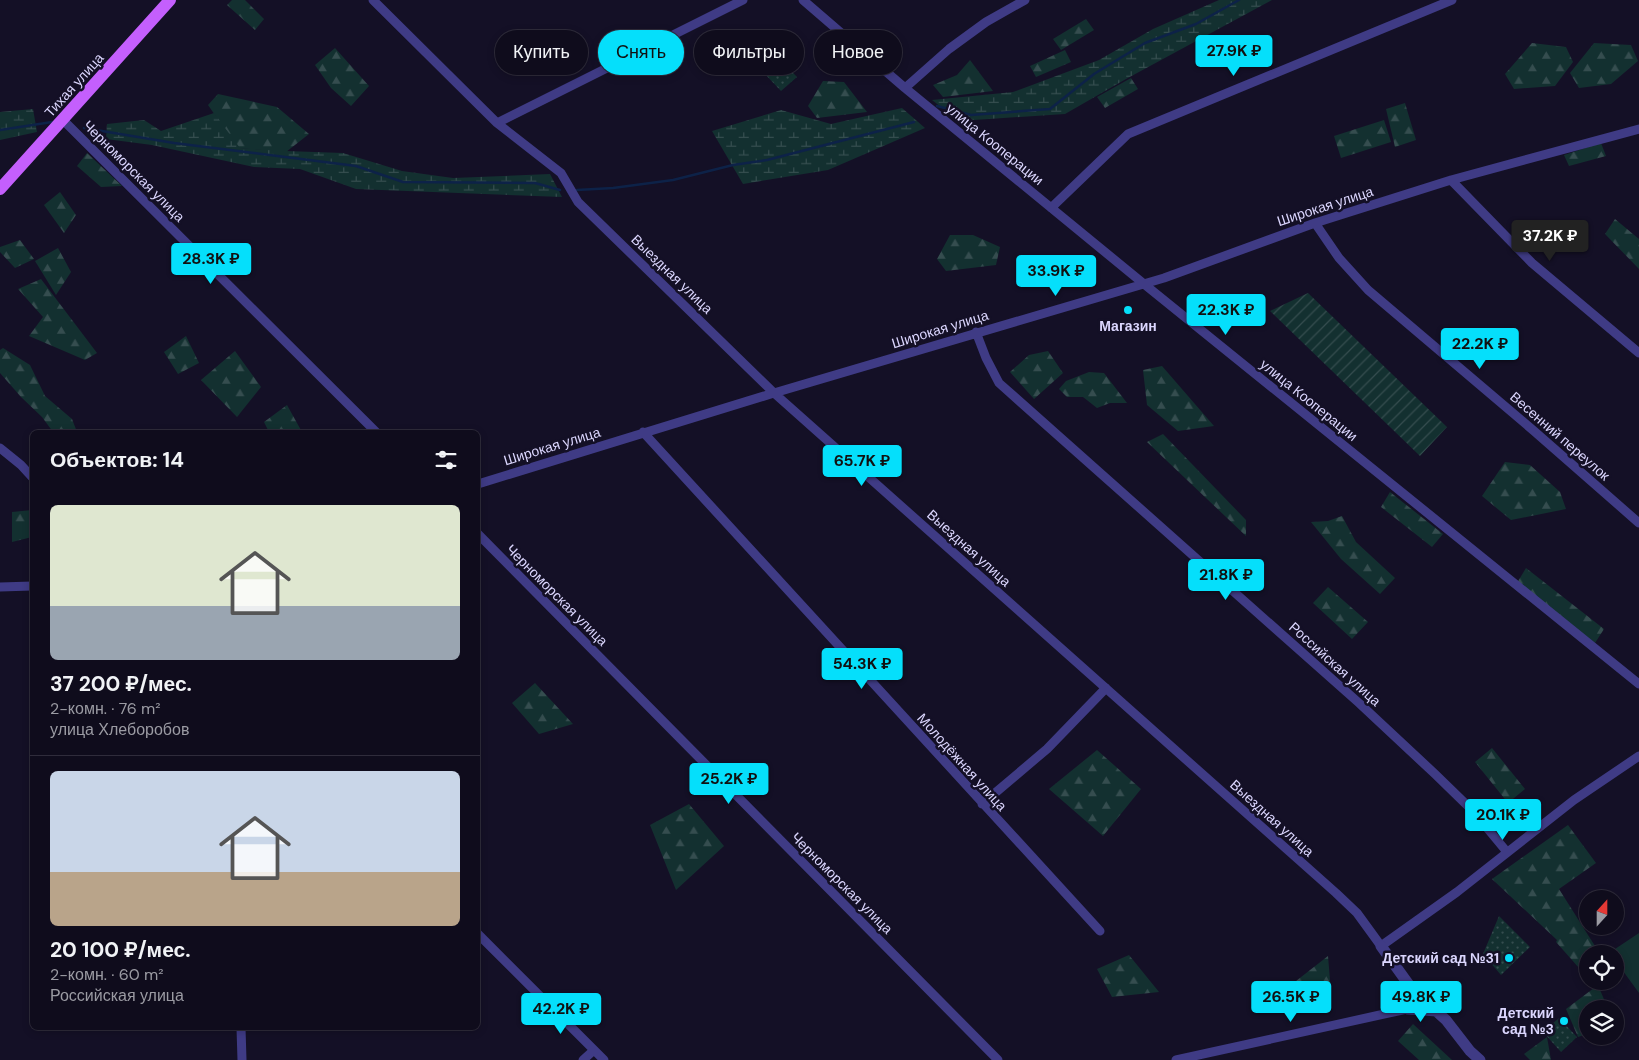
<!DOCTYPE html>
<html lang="ru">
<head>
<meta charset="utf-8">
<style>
  :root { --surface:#0f0c1c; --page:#1d1a29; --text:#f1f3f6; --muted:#9b9ba3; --line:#2f2c3b; --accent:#05dffb }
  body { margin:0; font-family:"DM Sans",sans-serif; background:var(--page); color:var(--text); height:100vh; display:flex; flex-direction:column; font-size:19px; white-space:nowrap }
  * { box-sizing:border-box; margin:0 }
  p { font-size:16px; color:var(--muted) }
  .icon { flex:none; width:28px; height:28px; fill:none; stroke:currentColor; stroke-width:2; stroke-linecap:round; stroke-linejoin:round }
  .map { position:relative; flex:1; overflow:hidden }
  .panel { position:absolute; left:30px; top:430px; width:450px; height:600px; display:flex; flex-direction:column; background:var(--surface); border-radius:8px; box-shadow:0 2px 8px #0003,0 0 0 1px var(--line) }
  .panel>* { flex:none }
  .top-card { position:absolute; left:495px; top:30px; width:475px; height:45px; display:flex; gap:10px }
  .needle { width:32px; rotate:21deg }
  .controls { position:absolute; left:1579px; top:890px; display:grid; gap:10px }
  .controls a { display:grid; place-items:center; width:45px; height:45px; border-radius:50%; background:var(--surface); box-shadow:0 2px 8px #0003,0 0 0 1px var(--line); font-size:25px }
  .price { position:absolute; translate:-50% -42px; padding:0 11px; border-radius:5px; background:var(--accent); color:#111; font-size:16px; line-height:32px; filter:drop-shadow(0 1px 2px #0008) }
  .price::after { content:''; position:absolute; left:50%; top:30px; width:15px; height:11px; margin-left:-8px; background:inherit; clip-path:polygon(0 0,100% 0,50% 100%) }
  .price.on { background:#222; color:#fff }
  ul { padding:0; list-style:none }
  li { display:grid; align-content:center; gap:10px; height:265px; padding:0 20px }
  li+li { border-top:1px solid var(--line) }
  li span { display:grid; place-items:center; height:155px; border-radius:8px; color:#555 }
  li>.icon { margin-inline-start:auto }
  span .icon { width:90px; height:90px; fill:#fffc; stroke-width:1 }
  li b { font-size:21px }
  h2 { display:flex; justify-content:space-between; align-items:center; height:60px; padding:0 20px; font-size:21px }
  .pill { padding:0 18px; border-radius:22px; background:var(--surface); box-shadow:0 2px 8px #0003,0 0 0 1px var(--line); font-size:18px; line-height:45px }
  .pill.on { background:var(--accent); color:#111 }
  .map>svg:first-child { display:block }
  .forest { fill:url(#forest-firs) }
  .wetland { fill:url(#wetland-marsh) }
  .park { fill:url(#park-dots) }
  .garden { fill:url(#garden-furrows) }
  .pitch { fill:#133030 }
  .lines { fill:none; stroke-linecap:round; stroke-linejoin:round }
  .stream { stroke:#0d2248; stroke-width:2.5 }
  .minor { stroke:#3f3b85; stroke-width:9 }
  .tertiary { stroke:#3f3b85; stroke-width:11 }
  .primary { stroke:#c45ffd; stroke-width:12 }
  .poi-dot { fill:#05dffb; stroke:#141026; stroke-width:2 }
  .labels { text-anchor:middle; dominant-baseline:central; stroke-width:5; stroke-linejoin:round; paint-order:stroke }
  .street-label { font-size:14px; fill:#dbd6fe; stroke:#141026 }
  .poi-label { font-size:14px; font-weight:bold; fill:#dbd6fe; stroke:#141026; text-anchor:end }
</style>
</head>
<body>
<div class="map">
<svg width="1639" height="1060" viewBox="0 0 1639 1060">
  <defs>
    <pattern id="forest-firs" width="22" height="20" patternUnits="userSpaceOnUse" patternTransform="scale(1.25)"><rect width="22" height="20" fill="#133030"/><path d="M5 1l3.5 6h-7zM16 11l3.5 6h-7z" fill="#354d4f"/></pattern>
    <pattern id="wetland-marsh" width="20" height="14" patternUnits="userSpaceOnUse" patternTransform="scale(1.25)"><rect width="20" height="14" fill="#133030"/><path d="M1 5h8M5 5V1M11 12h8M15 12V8" fill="none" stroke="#354d4f"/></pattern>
    <pattern id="park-dots" width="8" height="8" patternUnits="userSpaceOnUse" patternTransform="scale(1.25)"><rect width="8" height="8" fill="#133030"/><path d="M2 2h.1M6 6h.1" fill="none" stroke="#354d4f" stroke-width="1.8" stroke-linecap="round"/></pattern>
    <pattern id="garden-furrows" width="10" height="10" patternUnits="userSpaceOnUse" patternTransform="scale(1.25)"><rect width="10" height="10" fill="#133030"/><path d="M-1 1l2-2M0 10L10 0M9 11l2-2" fill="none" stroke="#354d4f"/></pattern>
  </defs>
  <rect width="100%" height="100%" fill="#141026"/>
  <path class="forest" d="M232 0H245L264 19 255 30 227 5Z
    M1086 19 1094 30 1061 50 1053 39Z
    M1532 43 1566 47 1573 62 1555 86 1514 89 1505 74Z
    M1594 43 1631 45 1638 61 1611 84 1579 88 1570 73Z
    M335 48 369 86 351 106 331 88 315 65Z
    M1065 50 1071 62 1036 77 1030 66Z
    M970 60 993 91 943 97 933 85 957 75Z
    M1131 78 1138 89 1105 108 1097 97Z
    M823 81 844 82 867 112 817 118 808 106Z
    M218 94 277 107 309 134 286 152 238 148 208 105Z
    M1405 103 1416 140 1395 147 1386 109Z
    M1384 120 1391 142 1341 158 1334 136Z
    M1601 143 1606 156 1569 166 1564 155Z
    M87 153 122 186 101 187 77 166Z
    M60 192 76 215 64 233 44 205Z
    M1615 219 1639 239V269L1605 234Z
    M950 235H973L1000 247 996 265 946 271 937 259Z
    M20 240 34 259 15 268 0 252V247Z
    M58 248 71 272 56 295 35 261Z
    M41 279 97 353 85 360 29 336 43 317 18 289Z
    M186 336 199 363 178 374 164 352Z
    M3 348 30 365 45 396 72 419 77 432H53L42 417 21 397 0 373V350Z
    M235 351 261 387 237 417 201 380Z
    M1048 351 1063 373 1034 399 1010 372 1029 355Z
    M1162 366 1214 426 1178 431 1147 405 1143 370Z
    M1089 372 1104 373 1127 403H1110L1097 408 1083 397H1067L1059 389 1066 381Z
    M287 405 302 432H269L264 422Z
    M1163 434 1246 520V536L1147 442Z
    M1505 462 1530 465 1560 492 1566 509 1511 520 1482 496Z
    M1390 492 1443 534 1432 547 1381 507Z
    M32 510V537L12 542V512Z
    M1342 516 1356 542 1395 578 1380 594 1341 559 1311 522 1328 521Z
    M1526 568 1604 629 1595 643 1517 583Z
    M1328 587 1368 622 1352 639 1313 603Z
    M535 683 573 724 539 734 512 703Z
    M1492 748 1525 789 1508 803 1475 762Z
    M1097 750 1141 789 1103 836 1049 789Z
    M689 804 724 846 676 890 650 825Z
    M1568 825 1596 863 1559 889 1600 954H1588L1587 977 1556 942 1557 940 1492 879Z
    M1129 955 1159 992 1112 997 1097 969Z
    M1328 956 1331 992 1310 1003 1296 981Z
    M1598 985 1608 1009H1588L1587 1034 1578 1037 1566 1009Z
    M1413 1024 1452 1060H1419L1398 1041Z
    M1547 1037 1551 1060H1530L1524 1054Z"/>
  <path class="wetland" d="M1219 0H1272L1126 79 1065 114 959 121 932 100 1013 92 1099 60 1153 29Z
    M902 108 925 128 828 170 743 184 712 131 781 110 831 124Z
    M33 109 37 132 0 140V112Z
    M214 113 240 148 286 151 343 153 402 171 453 178 550 174 562 197 356 189 300 169 254 167 152 145 106 139 107 124 144 120 161 131Z"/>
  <path class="park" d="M778 57 797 77 781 91 763 72Z
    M1499 916 1530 947 1501 975 1483 954Z
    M1559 1018 1577 1037 1561 1052 1543 1032Z"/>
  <path class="garden" d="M1308 293 1447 427 1420 456 1270 311Z"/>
  <path class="pitch" d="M1639 933V993L1615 960V954L1609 953Z"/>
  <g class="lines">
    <path class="stream" d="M937 106 971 115 1050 109 1094 74 1145 43 1196 24 1239 0
      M84 128 174 143 356 166 403 182 535 183 560 190
      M0 130 52 122
      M577 190 613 188 673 180 733 165 767 160 914 122"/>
    <path class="minor" d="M373 0 497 123 561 173 578 202 774 393 1336 893 1357 913 1381 946 1457 892 1574 800 1639 756
      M803 0 905 88 1144 284 1639 684
      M905 88 949 49 986 22 1025 0
      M63 120 376 432
      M497 123 743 0
      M1451 180 1532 263 1639 353
      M1051 208 1128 134 1452 0
      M1315 223 1339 258 1368 290 1534 431 1639 523
      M976 332 986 358 999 383 1359 703 1435 774 1473 811 1507 852
      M643 432 1100 931
      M0 448 21 465 32 477
      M478 484 774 393 1164 278 1315 223 1451 180 1639 129
      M478 534 998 1060
      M0 587 32 586
      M982 804 1047 749 1106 688
      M478 934 604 1060
      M241 1028 242 1060
      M583 1060 594 1050
      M1176 1060 1407 1009 1412 997V989"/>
    <path class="tertiary" d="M1381 946 1412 989 1446 1020 1470 1051 1480 1060
      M1407 1009 1437 1011"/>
    <path class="primary" d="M0 189 170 0"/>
  </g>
  <g class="poi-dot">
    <circle cx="1128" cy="310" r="5"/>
    <circle cx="1509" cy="958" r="5"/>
    <circle cx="1564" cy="1021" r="5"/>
  </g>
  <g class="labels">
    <g class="street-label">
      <text transform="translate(74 85) rotate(-48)">Тихая улица</text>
      <text transform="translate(995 144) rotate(39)">улица Кооперации</text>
      <text transform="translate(134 171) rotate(45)">Черноморская улица</text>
      <text transform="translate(1325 206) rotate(-18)">Широкая улица</text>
      <text transform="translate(672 274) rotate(44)">Выездная улица</text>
      <text transform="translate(940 329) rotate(-17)">Широкая улица</text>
      <text transform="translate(1309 400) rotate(39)">улица Кооперации</text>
      <text transform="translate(1560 436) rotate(41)">Весенний переулок</text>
      <text transform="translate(552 446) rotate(-17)">Широкая улица</text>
      <text transform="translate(969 548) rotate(42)">Выездная улица</text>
      <text transform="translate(557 595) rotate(45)">Черноморская улица</text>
      <text transform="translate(1335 664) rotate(42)">Российская улица</text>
      <text transform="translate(962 762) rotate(48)">Молодёжная улица</text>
      <text transform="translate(1272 818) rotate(42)">Выездная улица</text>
      <text transform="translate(842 883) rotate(45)">Черноморская улица</text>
    </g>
    <g class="poi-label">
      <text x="1128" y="326" text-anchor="middle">Магазин</text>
      <text x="1499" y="958">Детский сад №31</text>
      <text x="1554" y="1013">Детский<tspan x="1554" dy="16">сад №3</tspan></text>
    </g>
  </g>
</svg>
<div class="controls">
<a><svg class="needle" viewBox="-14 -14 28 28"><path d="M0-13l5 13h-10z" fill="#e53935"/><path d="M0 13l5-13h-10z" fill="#9b9ba3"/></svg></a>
<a><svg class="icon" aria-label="locate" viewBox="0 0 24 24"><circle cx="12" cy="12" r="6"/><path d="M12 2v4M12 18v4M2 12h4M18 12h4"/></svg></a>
<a><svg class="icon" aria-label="layers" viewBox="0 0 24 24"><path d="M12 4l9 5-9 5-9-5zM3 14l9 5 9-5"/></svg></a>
</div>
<b class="price" style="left:1234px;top:77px">27.9K ₽</b>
<b class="price on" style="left:1550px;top:262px">37.2K ₽</b>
<b class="price" style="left:211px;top:285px">28.3K ₽</b>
<b class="price" style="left:1056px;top:297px">33.9K ₽</b>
<b class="price" style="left:1226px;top:336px">22.3K ₽</b>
<b class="price" style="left:1480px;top:370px">22.2K ₽</b>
<b class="price" style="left:862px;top:487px">65.7K ₽</b>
<b class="price" style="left:1226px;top:601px">21.8K ₽</b>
<b class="price" style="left:862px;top:690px">54.3K ₽</b>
<b class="price" style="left:729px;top:805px">25.2K ₽</b>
<b class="price" style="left:1503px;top:841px">20.1K ₽</b>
<b class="price" style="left:1291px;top:1023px">26.5K ₽</b>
<b class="price" style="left:1421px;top:1023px">49.8K ₽</b>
<b class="price" style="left:561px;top:1035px">42.2K ₽</b>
<div class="top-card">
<a class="pill">Купить</a>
<a class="pill on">Снять</a>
<a class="pill">Фильтры</a>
<a class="pill">Новое</a>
</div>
<section class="panel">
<h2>Объектов: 14<svg class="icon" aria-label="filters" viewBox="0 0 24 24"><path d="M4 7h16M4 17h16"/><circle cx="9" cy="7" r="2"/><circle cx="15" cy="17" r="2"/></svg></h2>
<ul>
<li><span style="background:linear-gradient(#dfe7d0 65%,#9aa5b1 0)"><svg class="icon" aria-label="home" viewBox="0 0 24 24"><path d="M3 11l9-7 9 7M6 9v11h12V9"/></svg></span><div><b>37 200 ₽/мес.</b><p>2-комн. · 76 m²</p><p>улица Хлеборобов</p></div></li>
<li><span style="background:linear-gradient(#c9d6e8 65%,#b9a48a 0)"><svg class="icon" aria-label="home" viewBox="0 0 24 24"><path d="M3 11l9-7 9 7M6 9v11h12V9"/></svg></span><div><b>20 100 ₽/мес.</b><p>2-комн. · 60 m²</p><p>Российская улица</p></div></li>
</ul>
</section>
</div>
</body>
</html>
